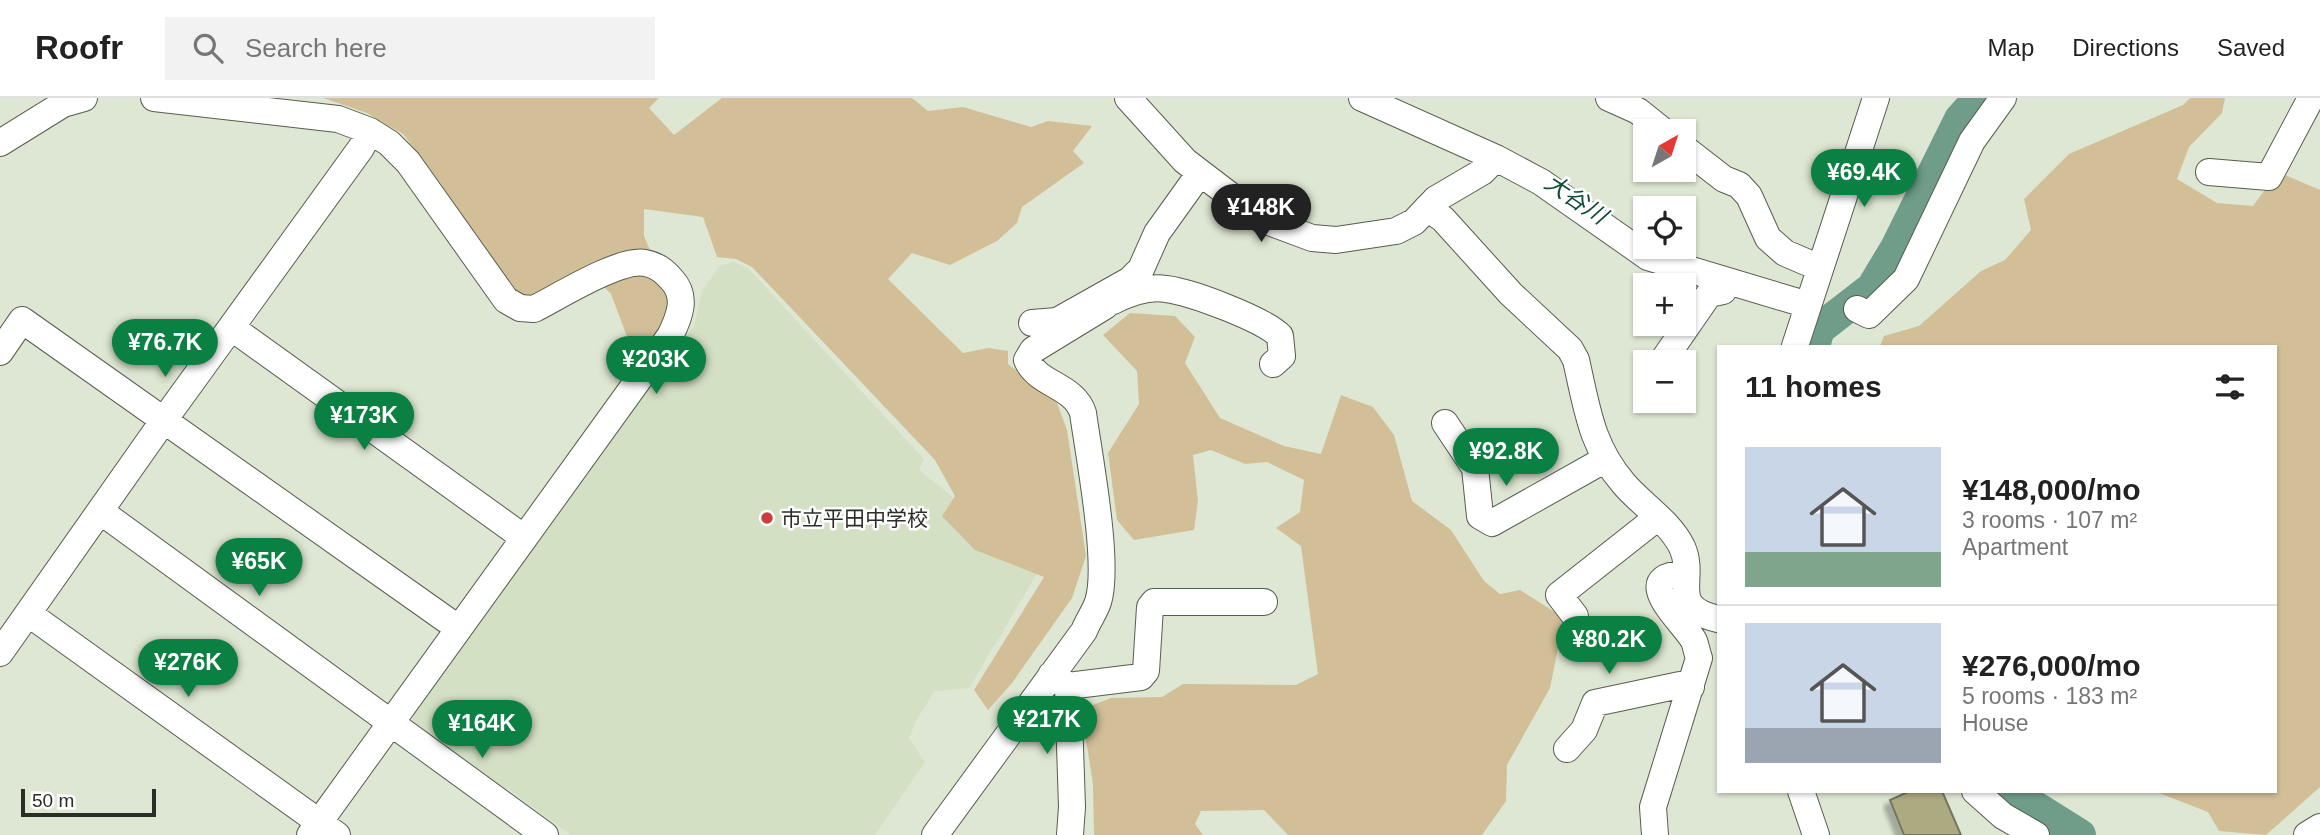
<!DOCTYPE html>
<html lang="en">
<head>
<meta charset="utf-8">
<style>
  :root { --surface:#fff; --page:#f2f2f2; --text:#222; --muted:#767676; --line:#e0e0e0; --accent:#0b8043 }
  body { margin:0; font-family:Helvetica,"Noto Sans JP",sans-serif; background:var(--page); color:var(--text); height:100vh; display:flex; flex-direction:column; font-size:26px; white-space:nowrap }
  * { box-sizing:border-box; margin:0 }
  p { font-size:23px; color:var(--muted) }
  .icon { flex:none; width:38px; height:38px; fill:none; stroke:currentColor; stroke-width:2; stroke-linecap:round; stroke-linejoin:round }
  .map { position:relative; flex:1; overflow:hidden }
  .panel { position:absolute; left:1717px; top:247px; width:560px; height:448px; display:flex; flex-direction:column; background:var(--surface); border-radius:0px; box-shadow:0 2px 5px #0004 }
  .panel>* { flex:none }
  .needle { width:46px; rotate:39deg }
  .buttons { position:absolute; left:1633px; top:21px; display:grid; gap:14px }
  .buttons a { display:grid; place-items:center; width:63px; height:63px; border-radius:0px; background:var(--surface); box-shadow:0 2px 5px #0004; font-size:35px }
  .scale { position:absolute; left:21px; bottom:18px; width:135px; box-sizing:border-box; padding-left:7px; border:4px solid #2a2e26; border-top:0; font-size:19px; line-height:24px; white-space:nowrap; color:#2a2e26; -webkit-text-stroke:5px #fff; paint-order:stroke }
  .price { position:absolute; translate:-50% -60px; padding:0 16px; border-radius:24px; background:var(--accent); color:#fff; font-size:23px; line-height:46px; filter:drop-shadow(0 2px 4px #0008) }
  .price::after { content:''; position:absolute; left:50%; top:42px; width:21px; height:16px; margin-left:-10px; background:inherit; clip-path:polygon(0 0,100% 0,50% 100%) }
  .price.active { background:#222; color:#fff }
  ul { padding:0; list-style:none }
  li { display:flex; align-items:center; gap:21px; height:175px; padding:0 28px }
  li+li { border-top:2px solid var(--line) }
  li span { display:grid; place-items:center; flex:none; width:196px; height:140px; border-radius:0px; color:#555 }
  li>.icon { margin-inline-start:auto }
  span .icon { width:84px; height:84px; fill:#fffc; stroke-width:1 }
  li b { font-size:30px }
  h2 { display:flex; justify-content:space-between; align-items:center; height:84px; padding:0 28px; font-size:30px }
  header { display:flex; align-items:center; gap:42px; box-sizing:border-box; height:98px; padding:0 35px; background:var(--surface); border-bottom:2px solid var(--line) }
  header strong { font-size:33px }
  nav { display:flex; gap:38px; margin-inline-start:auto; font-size:24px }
  .search { width:490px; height:63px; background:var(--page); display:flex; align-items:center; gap:18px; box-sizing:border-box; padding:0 24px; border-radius:0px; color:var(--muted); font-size:26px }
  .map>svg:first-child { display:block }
  .built { fill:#d4e0c4 }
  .green { fill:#d2bf98 }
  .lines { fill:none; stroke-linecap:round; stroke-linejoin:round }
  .river { stroke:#6f9d8a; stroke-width:32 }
  .building { fill:#abaa80; stroke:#757561; stroke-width:2; filter:url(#shadow) }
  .minor-casing { stroke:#565e4c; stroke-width:28 }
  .minor { stroke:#fff; stroke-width:26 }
  .poi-dot { fill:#cc3d3d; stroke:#fff; stroke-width:2.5 }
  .labels { text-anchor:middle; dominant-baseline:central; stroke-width:5; stroke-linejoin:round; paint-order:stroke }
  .poi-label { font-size:21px; fill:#2a2e26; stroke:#fff; text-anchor:start }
  .water-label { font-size:23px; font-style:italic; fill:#104e3b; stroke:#fff }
</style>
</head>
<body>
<header>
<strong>Roofr</strong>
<div class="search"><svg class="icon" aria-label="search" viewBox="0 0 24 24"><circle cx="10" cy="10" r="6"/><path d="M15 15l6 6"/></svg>Search here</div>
<nav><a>Map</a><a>Directions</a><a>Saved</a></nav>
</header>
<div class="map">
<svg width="2320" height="737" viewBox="0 0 2320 737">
  <defs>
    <filter id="shadow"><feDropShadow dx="-6" dy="6" stdDeviation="2" flood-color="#0004"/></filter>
  </defs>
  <rect width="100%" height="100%" fill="#dee7d3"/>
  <path class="built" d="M733 164 748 170 924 361 919 372 1041 469 969 590 935 593 917 621 909 640 925 664 875 737H571L507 690 501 695 415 632 412 615 694 228 702 193 720 168Z"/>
  <path class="green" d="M323 0H659L649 10 674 37 722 0H912L928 13 963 9 1031 29 1048 23 1092 28 1073 53 1084 65 1022 109 1017 125 997 143 950 167 912 155 888 181 963 255 989 250 1008 253V266L1057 305 1067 332 1086 458 1072 500 1012 585 988 612 974 592 1044 479 975 452 942 418 955 398 935 362 752 169 736 161 717 159 703 119 644 111V138L666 190 670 209 647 251 632 252 611 196 590 175 525 200 498 178 441 86 403 36 367 15Z
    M2190 0H2225L2222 15 2189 49 2177 81 2217 105 2253 108 2278 74 2320 92V689L2266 737 2219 733 2208 714 2154 693H2275V248H1880L1884 238 1919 228 1981 173 2005 162 2031 132 2024 101 2069 56 2183 7Z
    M1130 215 1175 218 1195 239 1185 265 1220 320 1284 348 1321 356 1341 297 1373 309 1394 337 1412 403 1451 432 1484 483 1500 496 1520 492 1564 520 1550 590 1507 667 1506 703 1482 737H1288L1264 712 1201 713 1195 726 1203 737H1094L1093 686 1084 629 1093 607 1111 600 1162 599 1183 586 1296 587 1318 576 1301 448 1276 430 1300 414 1304 382 1267 364 1245 366 1211 352 1193 357 1198 403 1194 432 1134 442 1117 422 1108 355 1139 306 1137 273 1103 237Z"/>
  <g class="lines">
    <path class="river" d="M1814 248 1819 231 1872 190 1896 150 1960 21 1979 0
      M2010 693 2080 737"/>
  </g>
  <path class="building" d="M1910 693H1942L1961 737H1904L1890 702Z"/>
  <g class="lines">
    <g class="minor-casing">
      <path id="minor" d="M154 0 338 21 370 33 389 45 408 64 506 202 520 210 534 211C558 199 620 160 645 165 657 167 664 173 672 182 688 199 679 220 670 238L310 737
        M1128 0 1185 63 1261 121 1312 140 1336 142 1396 133 1414 124 1436 101 1482 74 1496 60
        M1362 0 1496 60 1541 84 1648 159 1808 207
        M1609 0 1638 13 1663 33
        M0 45 63 6 84 0
        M1684 50 1724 81 1739 87 1749 98 1768 140 1785 155 1820 170
        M2209 74 2269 79 2311 0
        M1427 110 1443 121 1511 196 1570 251 1576 262C1587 310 1591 348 1624 386 1642 407 1669 423 1682 449 1697 482 1666 509 1718 521
        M1113 203C1129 195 1148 188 1166 191 1191 194 1263 221 1280 238L1282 258 1273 266
        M1857 211 1869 217 1906 181 1972 43 2003 0
        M1032 225 1057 223 1130 182 1141 171 1157 135 1200 75
        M232 230 523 439
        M1795 248 1876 0
        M0 254 22 222 458 530
        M1662 264 1709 196 1723 193 1729 184
        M1445 325 1475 370 1480 418 1492 425 1604 362
        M100 413 545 737
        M29 516 337 737
        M1575 518 1559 497 1658 419
        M0 555 164 322 361 50 370 33
        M1051 577 1068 588 1141 579 1146 573 1150 509 1154 504H1264
        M1068 588 1072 709 1070 737
        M1567 651 1584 632 1595 605 1680 587 1691 589
        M1801 693 1816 737
        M1975 693 2003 718 2036 737
        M935 737 1084 533C1088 523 1095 513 1098 504 1110 467 1089 358 1083 315 1074 287 1038 287 1027 262L1033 252 1105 208
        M1655 737 1653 709 1699 560C1697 555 1696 548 1694 543 1685 525 1627 477 1685 476
        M2307 737 2320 729"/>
    </g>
    <use href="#minor" class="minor"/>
  </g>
  <circle class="poi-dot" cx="767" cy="420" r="7"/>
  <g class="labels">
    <g class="poi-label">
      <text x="781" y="420">市立平田中学校</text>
    </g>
    <g class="water-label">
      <text transform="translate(1576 101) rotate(34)">大谷川</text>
    </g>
  </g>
</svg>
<div class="buttons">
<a><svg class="needle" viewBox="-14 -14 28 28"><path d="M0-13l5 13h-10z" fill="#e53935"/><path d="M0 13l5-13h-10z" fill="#767676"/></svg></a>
<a><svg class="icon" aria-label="locate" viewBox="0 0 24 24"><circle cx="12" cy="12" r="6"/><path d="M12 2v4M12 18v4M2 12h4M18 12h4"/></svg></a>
<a>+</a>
<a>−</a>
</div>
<div class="scale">50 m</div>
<b class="price" style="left:1864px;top:111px">¥69.4K</b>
<b class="price active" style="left:1261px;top:146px">¥148K</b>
<b class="price" style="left:165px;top:281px">¥76.7K</b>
<b class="price" style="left:656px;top:298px">¥203K</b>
<b class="price" style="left:364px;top:354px">¥173K</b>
<b class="price" style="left:1506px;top:390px">¥92.8K</b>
<b class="price" style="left:259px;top:500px">¥65K</b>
<b class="price" style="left:1609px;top:578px">¥80.2K</b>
<b class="price" style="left:188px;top:601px">¥276K</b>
<b class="price" style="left:1047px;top:658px">¥217K</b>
<b class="price" style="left:482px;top:662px">¥164K</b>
<section class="panel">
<h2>11 homes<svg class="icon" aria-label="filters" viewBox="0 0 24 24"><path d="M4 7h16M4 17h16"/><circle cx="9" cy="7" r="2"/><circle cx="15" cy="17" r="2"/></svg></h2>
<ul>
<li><span style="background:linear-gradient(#c9d6e8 75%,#7fa58c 0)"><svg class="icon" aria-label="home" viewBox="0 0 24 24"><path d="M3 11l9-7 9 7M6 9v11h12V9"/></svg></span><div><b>¥148,000/mo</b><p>3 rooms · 107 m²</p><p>Apartment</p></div></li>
<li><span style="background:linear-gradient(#c9d6e8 75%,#9aa5b1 0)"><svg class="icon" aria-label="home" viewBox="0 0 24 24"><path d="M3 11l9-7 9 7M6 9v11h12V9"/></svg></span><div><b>¥276,000/mo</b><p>5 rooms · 183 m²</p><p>House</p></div></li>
</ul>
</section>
</div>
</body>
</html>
